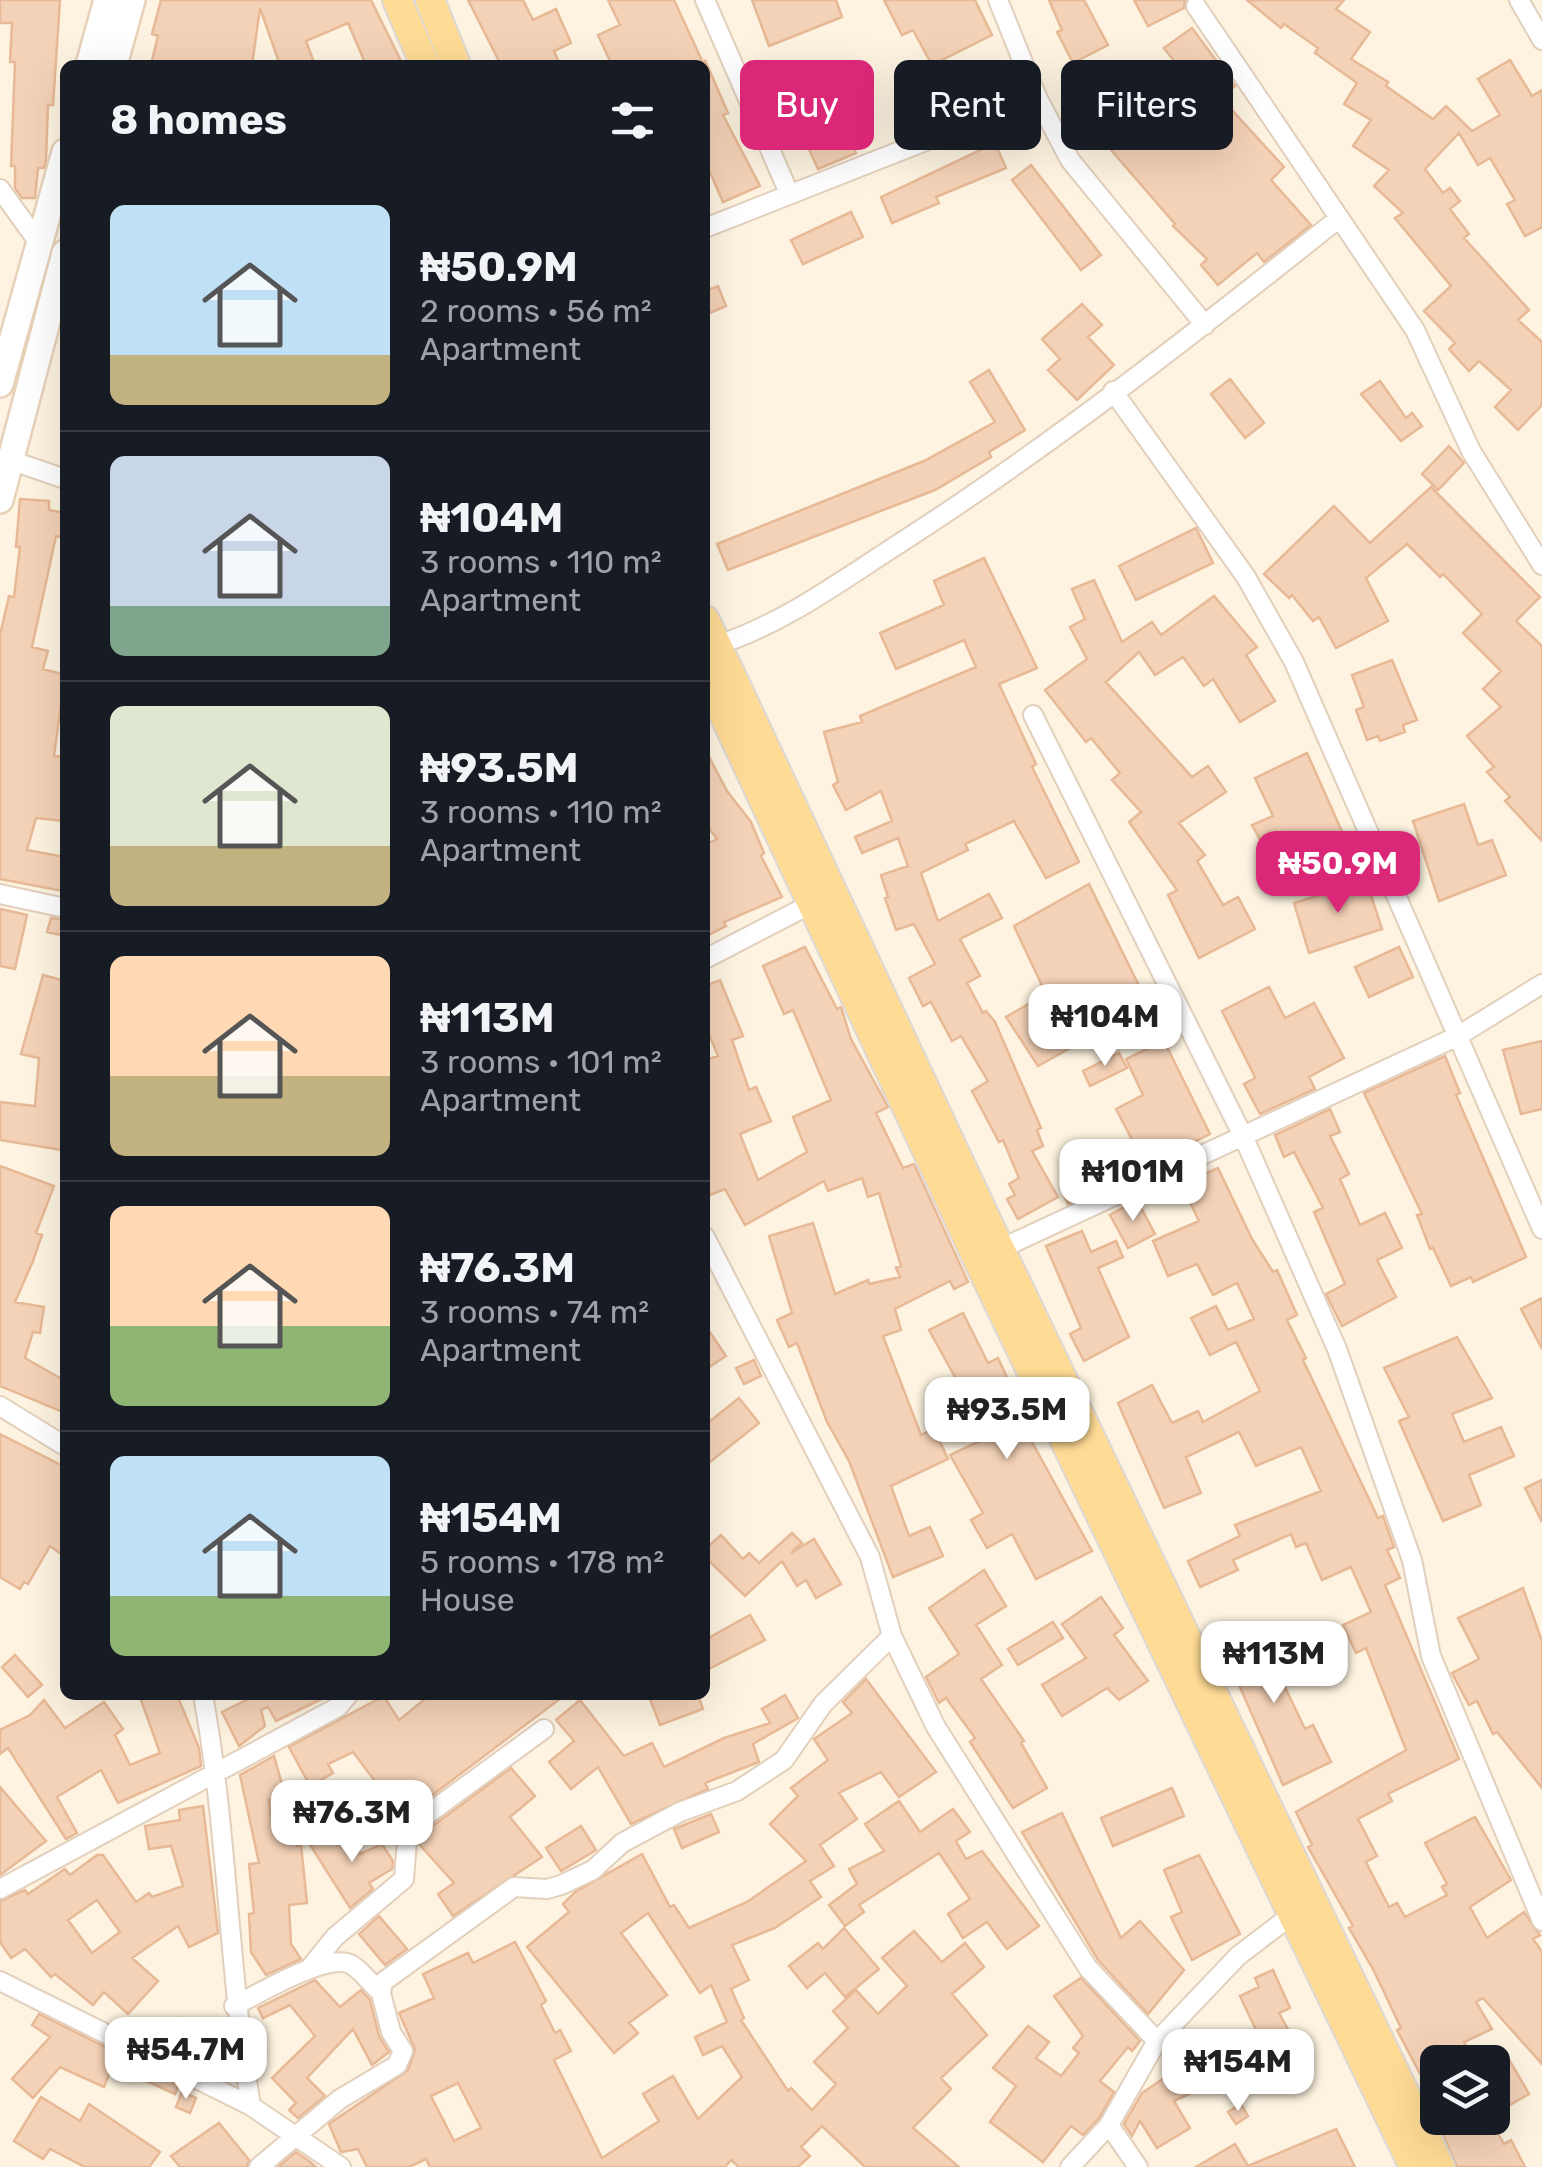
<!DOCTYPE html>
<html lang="en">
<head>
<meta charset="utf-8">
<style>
  :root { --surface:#171b24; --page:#242831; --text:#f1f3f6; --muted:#9ea1a6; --line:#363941; --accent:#db2777 }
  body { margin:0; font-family:Rubik,sans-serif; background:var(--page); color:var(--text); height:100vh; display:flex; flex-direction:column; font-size:38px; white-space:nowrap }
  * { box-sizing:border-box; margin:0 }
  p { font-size:32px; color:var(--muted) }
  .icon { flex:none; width:55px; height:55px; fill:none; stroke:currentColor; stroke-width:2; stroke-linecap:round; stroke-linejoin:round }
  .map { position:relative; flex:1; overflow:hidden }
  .sheet { position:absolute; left:60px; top:60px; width:650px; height:1640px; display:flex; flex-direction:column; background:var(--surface); border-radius:15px; box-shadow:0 10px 40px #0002 }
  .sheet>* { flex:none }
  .guide { position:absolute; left:740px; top:60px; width:650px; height:90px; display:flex; gap:20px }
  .buttons { position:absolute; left:1420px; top:2045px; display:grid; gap:20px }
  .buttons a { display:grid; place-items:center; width:90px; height:90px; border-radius:15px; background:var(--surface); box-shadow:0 10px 40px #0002; font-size:50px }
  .price { position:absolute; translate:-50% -85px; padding:0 22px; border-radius:20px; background:#fff; color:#222; font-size:32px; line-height:65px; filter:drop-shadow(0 2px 5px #0008) }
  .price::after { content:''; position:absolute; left:50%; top:60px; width:30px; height:22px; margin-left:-15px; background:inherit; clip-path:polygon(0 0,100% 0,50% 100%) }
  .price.active { background:var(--accent); color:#fff }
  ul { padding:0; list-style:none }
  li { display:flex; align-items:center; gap:30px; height:250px; padding:0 50px }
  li+li { border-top:2px solid var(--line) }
  li span { display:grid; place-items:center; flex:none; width:280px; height:200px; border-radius:15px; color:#555 }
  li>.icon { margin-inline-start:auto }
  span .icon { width:120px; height:120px; fill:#fffc; stroke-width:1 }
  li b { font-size:42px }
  h2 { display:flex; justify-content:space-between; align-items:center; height:120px; padding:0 50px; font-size:42px }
  .tag { padding:0 35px; border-radius:15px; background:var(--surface); box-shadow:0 10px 40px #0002; font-size:35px; line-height:90px }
  .tag.active { background:var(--accent); color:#fff }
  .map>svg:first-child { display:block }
  .building { fill:#f4d2b7; stroke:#e7b996; stroke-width:2.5; fill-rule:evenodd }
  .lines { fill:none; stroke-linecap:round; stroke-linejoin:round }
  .minor-casing { stroke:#e2cfbc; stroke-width:22 }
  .secondary-casing { stroke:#e7d1b9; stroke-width:30 }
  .primary-casing { stroke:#ded7d3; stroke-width:32 }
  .minor { stroke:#fff; stroke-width:18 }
  .secondary { stroke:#fff; stroke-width:25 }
  .primary { stroke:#ffdc95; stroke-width:28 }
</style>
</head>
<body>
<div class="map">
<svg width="1542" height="2167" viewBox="0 0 1542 2167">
  <rect width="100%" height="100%" fill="#fdf3e0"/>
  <path class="building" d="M0 0H60L53 105H48L46 160 44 168H38L35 198H22L15 188V166H11L15 62H10L12 23H0Z
    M161 0H371L403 65H366L348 23 306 41 315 65H280L260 8 252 65H151L158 36 152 34Z
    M468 0H523L533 20 556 9 571 43 554 51 560 65H501Z
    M608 0H674L704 65H612L598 35 620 25Z
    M752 0H836L842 17 769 46Z
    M884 0H975L992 35 932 65 913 30 902 35Z
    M1049 0H1084L1108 45 1073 63 1057 32 1062 30Z
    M1134 0H1185L1184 8 1148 26Z
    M1247 0H1344L1336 9 1370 32 1351 59 1388 82 1386 86 1433 119 1446 106 1472 131 1500 115 1478 79 1510 60 1532 96 1542 90V227L1525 236 1507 204 1515 200 1490 158 1478 165 1459 133 1425 169 1443 193 1450 188 1460 201 1450 209 1469 234 1464 238 1529 310 1518 320 1542 342V405L1518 430 1495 407 1511 390 1479 361 1469 371 1449 349 1455 343 1424 311 1451 286 1395 218 1403 213 1374 186 1389 170 1353 146 1371 120 1344 104 1357 83 1315 53 1318 48 1284 24 1281 28Z
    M1192 28 1235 86 1221 98 1284 167 1271 180 1311 225 1264 262 1257 253 1218 285 1201 265 1207 259 1173 226 1175 224 1106 144 1185 75 1164 48Z
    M705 60 728 113 723 115 760 186 723 202 705 161Z
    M842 123 856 153 818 169 805 140Z
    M995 143 1006 168 936 197 939 203 892 223 881 197Z
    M1031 165 1101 255 1081 270 1012 180Z
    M851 212 863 237 803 264 791 240Z
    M718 286 726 306 705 315V291Z
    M1082 304 1102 325 1088 337 1114 365 1077 400 1048 370 1060 359 1042 339Z
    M989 370 1025 430 989 452 991 457 935 490 728 570 717 544 924 461 995 422 970 382Z
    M1230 379 1264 423 1245 438 1211 394Z
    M1380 381 1406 418 1412 413 1422 426 1401 441 1361 394Z
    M1449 446 1464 463 1438 490 1422 474Z
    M1431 487 1540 597 1516 621 1542 646V841L1505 801 1510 797 1487 772 1494 767 1467 736 1501 707 1483 689 1501 671 1463 633 1482 614 1443 574 1440 577 1407 544 1366 578 1388 621 1336 648 1319 617 1313 621 1292 595 1289 598 1264 574 1334 506 1370 543Z
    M20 499 49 501V510L65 513V538L56 536 32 647 48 651 43 669 65 675 54 756 65 757V821L36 818 27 850 65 857 63 891 0 879V635L9 596 14 597 20 547H16Z
    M1196 528 1213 563 1136 600 1119 566Z
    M984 558 1037 668 999 684 1036 764 1032 767 1079 862 1046 878 1014 821 965 844 968 850 921 873 938 921 989 894 1002 918 960 939 980 976 967 983 983 1013 986 1011 995 1022 1041 1128 1037 1130 1043 1146 1032 1151 1058 1197 1018 1219 1007 1199 1015 1195 1009 1184 1019 1178 1003 1140 999 1142 972 1091 988 1081 961 1036 952 1041 931 1002 923 1006 909 978 935 964 914 924 896 930 885 898 888 897 881 875 908 866 898 838 862 853 855 837 892 821 881 791 846 810 833 785 838 782 824 732 862 722 860 716 976 667 964 640 896 669 880 633 944 605 934 581Z
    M1094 580 1122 642 1152 622 1161 635 1214 596 1257 647 1246 655 1275 701 1240 722 1213 679 1204 686 1183 657 1155 675 1139 652 1106 682 1192 777 1208 766 1226 792 1179 823 1205 855 1197 861 1223 905 1238 897 1255 929 1199 958 1168 895 1177 890 1129 822 1141 812 1112 780 1120 773 1091 738 1086 742 1045 690 1087 659 1070 627 1085 619 1072 589Z
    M1392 660 1417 720 1403 725 1405 732 1380 741 1378 736 1367 740 1356 710 1364 707 1352 675Z
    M705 749 727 791 751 822 764 853 761 856 782 897 724 922 726 926 705 937V845L717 839 705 823Z
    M1307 753 1352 854 1285 886 1252 825 1273 816 1255 778Z
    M1464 804 1478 845 1492 840 1506 875 1439 901 1413 821Z
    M1366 880 1382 929 1309 953 1294 903Z
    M1089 884 1143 994 1093 1018 1100 1031 1038 1066 1006 1017 1046 994 1014 926Z
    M0 909 27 915 15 969 0 966Z
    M51 918 65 920V936L47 932Z
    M805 947 837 1009 841 1007 851 1039 888 1107 876 1113 903 1168 914 1164 968 1282 954 1289 950 1281 895 1309 901 1330 883 1336 921 1435 934 1429 948 1459 891 1486 909 1536 930 1527 943 1556 893 1577 849 1461 827 1422 797 1343 789 1347 777 1320 792 1313 769 1236 813 1223 835 1294 868 1280 869 1284 900 1277 896 1268 901 1266 879 1193 868 1197 862 1178 828 1191 824 1181 745 1225 725 1189 710 1195 705 1182V1060L718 1056 705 1025V986L720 980 743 1036 732 1040 749 1090 756 1087 771 1121 740 1134 758 1180 807 1152 793 1117 831 1100 793 1010 784 1014 763 966Z
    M1399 947 1413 977 1369 997 1355 967Z
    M43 975 65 981 62 1150 0 1140V1102L35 1106 39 1058 21 1054Z
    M1269 987 1285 1018 1314 1003 1344 1058 1309 1077 1315 1089 1260 1114 1244 1084 1255 1078 1253 1073 1222 1011Z
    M1164 1041 1210 1134 1130 1173 1123 1160 1139 1153 1116 1109 1143 1095 1126 1059Z
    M1542 1041V1109L1521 1114 1503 1050Z
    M1119 1053 1127 1068 1090 1086 1083 1071Z
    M1445 1056 1460 1093 1456 1095 1526 1257 1473 1282 1471 1277 1451 1286 1433 1248 1430 1249 1417 1215 1422 1214 1364 1093Z
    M1330 1109 1340 1132 1330 1136 1349 1174 1340 1179 1360 1225 1385 1213 1402 1248 1377 1260 1396 1297 1342 1326 1326 1294 1345 1284 1314 1212 1323 1208 1294 1152 1284 1157 1275 1135Z
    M0 1166 54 1186 36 1233 42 1235 33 1261 15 1302 44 1307 40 1333 33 1332 25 1358 65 1381V1413L0 1386Z
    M1218 1168 1252 1239 1273 1272 1277 1270 1297 1315 1287 1320 1306 1358 1303 1360 1378 1518 1383 1516 1394 1547 1387 1550 1400 1578 1385 1585 1459 1759 1388 1794 1392 1801 1358 1819 1377 1856 1366 1862 1389 1907 1397 1903 1405 1917 1447 1895 1442 1887 1447 1884 1425 1843 1475 1817 1511 1880 1470 1907 1487 1938 1524 1912 1540 1935 1533 1939 1542 1952V2064L1483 1998 1476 2002 1492 2029 1464 2042 1475 2062H1438V2108L1397 2030 1401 2028 1373 1969 1349 1928 1353 1926 1308 1847 1312 1845 1296 1812 1406 1750 1366 1648 1356 1653 1343 1625 1371 1612 1351 1567 1322 1580 1306 1543 1296 1547 1291 1534 1233 1560 1238 1570 1200 1587 1188 1561 1240 1536 1235 1525 1321 1491 1301 1447 1256 1466 1239 1432 1186 1457 1201 1493 1164 1508 1118 1403 1152 1385 1172 1423 1198 1411 1203 1422 1260 1391 1236 1342 1210 1355 1191 1318 1216 1306 1228 1330 1254 1319 1237 1283 1213 1295 1197 1264 1168 1276 1153 1241 1199 1221 1179 1180 1193 1173 1196 1178Z
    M1087 1177 1094 1191 1068 1204 1061 1189Z
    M1137 1200 1155 1234 1128 1248 1110 1215Z
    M1082 1231 1091 1252 1116 1241 1123 1257 1098 1268 1129 1337 1084 1361 1070 1334 1081 1328 1046 1246Z
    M1542 1298V1349L1521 1309Z
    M963 1313 988 1363 998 1358 1032 1430 1027 1433 1092 1551 1036 1579 1012 1534 987 1548 971 1520 983 1513 950 1455 988 1437 929 1330Z
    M705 1325 726 1356 705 1370Z
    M1457 1337 1492 1398 1452 1414 1464 1442 1501 1427 1514 1456 1469 1475 1481 1505 1443 1521 1399 1421 1409 1417 1384 1368Z
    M754 1360 761 1376 744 1384 736 1368Z
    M739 1398 759 1423 705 1466V1425Z
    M0 1434 65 1467V1557L50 1546 28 1584 24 1582 20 1589 0 1577Z
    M1542 1480V1522L1525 1488Z
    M792 1533 802 1543 791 1553 814 1539 841 1584 816 1598 806 1580 797 1586 782 1561 745 1596 705 1557V1549L721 1535 743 1559 749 1553 759 1563Z
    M984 1570 1006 1606 976 1625 1002 1665 981 1679 1024 1741 1021 1743 1047 1788 1013 1808 970 1742 975 1738 946 1698 939 1703 926 1677 959 1654 929 1608Z
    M1523 1588 1542 1641V1788L1497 1732 1493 1734 1477 1701 1469 1705 1452 1673 1479 1659 1458 1618Z
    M1101 1597 1123 1628 1114 1635 1148 1681 1119 1700 1107 1688 1062 1716 1042 1685 1086 1658 1062 1624Z
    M750 1615 765 1640 705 1671V1640Z
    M1053 1622 1063 1638 1018 1665 1008 1649Z
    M1259 1626 1273 1656 1282 1652 1294 1681 1284 1685 1305 1729 1313 1725 1331 1762 1283 1785 1221 1644Z
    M15 1655 42 1685 28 1697 2 1667Z
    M866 1679 936 1772 899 1797 881 1772 839 1793 857 1819 820 1845 834 1866 810 1881 821 1897 775 1928 732 1945 749 1980 731 1989 744 2018 741 2020 788 2091 791 2088 812 2110 836 2084 814 2062 848 2028 833 2011 856 1990 878 2014 907 1986 882 1958 914 1931 942 1962 965 1943 984 1967 952 1994 987 2035 941 2078 951 2089 913 2128 959 2167H865L822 2126 801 2147 810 2156 798 2167H739L731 2160 725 2167H430L426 2159 409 2167H367L358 2149 341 2152 329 2124 408 2070 415 2049 399 2013 434 1998 423 1974 468 1953 473 1963 515 1942 546 2001 541 2005 555 2033 560 2030 571 2051 554 2060 602 2158 659 2121 643 2094 673 2076 698 2119 742 2077 722 2046 703 2055 695 2037 727 2022 711 1985 700 1993 648 1913 621 1933 667 1995 629 2023 638 2033 614 2053 527 1947 569 1912 563 1904 575 1892 642 1854 670 1907 674 1905 689 1928 747 1902 806 1861 770 1824 798 1796 791 1788 828 1760 814 1739 852 1713 843 1702ZM458 2083 481 2128 454 2141 431 2096Z
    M148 1695H177L199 1748 201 1766 118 1803 101 1770 57 1797 77 1833 66 1839 8 1748 0 1754V1730L30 1715 44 1700 65 1728 104 1702 123 1729 115 1735 130 1765 160 1753 141 1700Z
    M256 1695H330L276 1721 268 1707 261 1710 265 1726 239 1746 222 1712Z
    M430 1695H565L414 1809 405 1821 353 1752 328 1764 333 1773 310 1786 289 1747 380 1698H385L399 1720Z
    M660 1695H698L703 1709 660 1725 650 1699Z
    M785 1695 798 1718 753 1744 759 1762 705 1783 708 1789 631 1824 598 1767 571 1789 549 1762 574 1741 556 1720 580 1700 624 1756 652 1743 664 1767 724 1738 770 1723 762 1709Z
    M274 1756 285 1795 269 1800 272 1827 293 1823 297 1846 301 1845 307 1903 289 1905 291 1944 301 1959 266 1975 251 1952 249 1914 254 1913 249 1864 259 1863 240 1775Z
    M511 1768 535 1796 510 1817 542 1857 453 1916 438 1894 454 1883 419 1844 430 1828Z
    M0 1787 46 1841 0 1875Z
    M1172 1788 1184 1816 1113 1846 1101 1818Z
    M899 1801 920 1832 953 1809 970 1832 956 1841 966 1859 982 1851 1039 1926 1007 1949 987 1922 963 1938 948 1914 970 1899 939 1853 859 1905 864 1912 845 1926 829 1905 857 1884 849 1869 884 1851 865 1824Z
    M203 1806 218 1933 189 1947 178 1926 132 1958 158 1981 128 2014 104 1992 93 2005 55 1974 51 1977 25 1949 11 1958 0 1942V1901L25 1890 28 1894 65 1869 70 1875 97 1855H103L136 1902 149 1893 152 1897 183 1886 171 1846 149 1849 145 1826 180 1820 179 1810ZM97 1900 120 1932 92 1953 68 1920Z
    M1062 1813 1121 1938 1140 1921 1184 1970 1148 2014 1098 1960 1022 1832Z
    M711 1814 719 1832 682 1848 674 1829Z
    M581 1826 596 1850 561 1871 546 1848Z
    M354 1831 360 1854 382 1844 393 1861 392 1869 369 1883 373 1889 350 1908 309 1843Z
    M1199 1855 1240 1934 1192 1960 1171 1917 1182 1912 1164 1870Z
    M379 1916 407 1949 385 1965 359 1934Z
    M844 1928 879 1969 845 1997 825 1973 807 1988 789 1966 818 1943 823 1949Z
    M1273 1970 1290 2008 1279 2013 1296 2044 1174 2101 1190 2128 1157 2148 1140 2121 1132 2136 1124 2124 1142 2093 1167 2076 1163 2070 1185 2057 1245 2054 1237 2040 1256 2030 1240 1996 1259 1987 1255 1978Z
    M1081 1978 1140 2041 1132 2051 1128 2047 1100 2081 1114 2092 1099 2118 1083 2135 1071 2126 1043 2162 990 2122 1016 2086 993 2068 1028 2026 1049 2042 1036 2058 1061 2076 1079 2053 1073 2048 1083 2036 1054 1996Z
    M315 1980 340 2007 361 1990 370 2000 379 2036 389 2052 372 2065 353 2029 307 2078 325 2096 298 2118 289 2110 296 2103 272 2078 315 2036 290 2005 263 2018 258 2008Z
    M39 2014 179 2084 175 2094 122 2070 120 2076 110 2072 104 2087 60 2067 33 2098 12 2079 50 2037 32 2025Z
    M182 2018 229 2040 219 2065 193 2054 190 2061 169 2051Z
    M1510 2061 1529 2094 1492 2115V2071Z
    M182 2092 196 2098 190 2113 176 2107Z
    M41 2097 80 2121 89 2104 160 2152 149 2167H85L50 2149 43 2159 14 2141Z
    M1241 2104 1248 2116 1236 2124 1228 2112Z
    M1436 2118H1489L1504 2144 1511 2140 1525 2167H1457Z
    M219 2123 249 2160 247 2167H180L171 2156Z
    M1336 2129 1355 2167H1196L1235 2144 1248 2166Z
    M296 2152 309 2161 316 2167H278Z"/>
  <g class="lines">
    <g class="minor-casing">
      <path id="minor" d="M705 0 789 193
        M998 0 1037 97 1070 160 1205 325
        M1519 0 1542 40
        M1196 6 1415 330 1471 451 1542 565
        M0 189 39 243
        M705 228 1037 97
        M1113 391 1246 577 1294 662 1542 1229
        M10 460 65 479
        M718 645C784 623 838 583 897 545 1051 446 1195 333 1338 219
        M1033 715 1244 1138 1337 1349 1412 1560 1431 1656 1542 1921
        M0 894 65 908
        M705 959 813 903
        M705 1237 870 1557 892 1636 936 1727 1088 1968 1157 2041
        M1000 1249 1458 1036 1542 984
        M0 1406 65 1446
        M203 1695C228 1831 228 1969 251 2106
        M0 1889 338 1707 348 1695
        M310 1968 335 1937 404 1879 407 1840 421 1819 544 1729
        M0 1981 251 2106 341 2167
        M234 2006C259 1994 328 1951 352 1965 362 1971 372 1985 381 1993L383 1982 514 1887 547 1889 561 1885 593 1870 622 1843 680 1812 737 1791 784 1760 823 1704 892 1636
        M1109 2125 1138 2167
        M259 2167 340 2099 397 2065 403 2051 391 2032 381 1993
        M1070 2167 1109 2125 1157 2041 1238 1956 1293 1914"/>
    </g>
    <g class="secondary-casing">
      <path id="secondary" d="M89 65 107 0
        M114 65 132 0
        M0 384 65 152
        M0 500 65 253"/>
    </g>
    <g class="primary-casing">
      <path id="primary" d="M397 0 425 65
        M430 0 456 65
        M705 620 1000 1249 1440 2167
        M705 674 978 1260 1414 2167"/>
    </g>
    <use href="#minor" class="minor"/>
    <use href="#secondary" class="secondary"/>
    <use href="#primary" class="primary"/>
  </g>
</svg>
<div class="buttons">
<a><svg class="icon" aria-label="layers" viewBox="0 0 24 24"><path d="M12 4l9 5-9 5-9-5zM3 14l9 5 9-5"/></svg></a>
</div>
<b class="price active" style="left:1338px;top:916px">₦50.9M</b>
<b class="price" style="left:1105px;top:1069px">₦104M</b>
<b class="price" style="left:1133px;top:1224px">₦101M</b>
<b class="price" style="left:1007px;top:1462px">₦93.5M</b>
<b class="price" style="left:1274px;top:1706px">₦113M</b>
<b class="price" style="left:352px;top:1865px">₦76.3M</b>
<b class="price" style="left:186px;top:2102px">₦54.7M</b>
<b class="price" style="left:1238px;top:2114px">₦154M</b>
<div class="guide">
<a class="tag active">Buy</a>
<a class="tag">Rent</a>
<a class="tag">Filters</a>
</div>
<section class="sheet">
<h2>8 homes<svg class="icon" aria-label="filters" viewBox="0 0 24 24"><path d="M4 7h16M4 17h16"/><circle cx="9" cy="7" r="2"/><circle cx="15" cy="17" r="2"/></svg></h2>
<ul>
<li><span style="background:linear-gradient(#bfe0f5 75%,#c2b280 0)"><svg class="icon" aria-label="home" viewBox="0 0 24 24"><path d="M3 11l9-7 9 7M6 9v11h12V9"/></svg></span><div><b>₦50.9M</b><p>2 rooms · 56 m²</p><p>Apartment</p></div></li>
<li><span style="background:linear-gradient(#c9d6e8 75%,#7fa58c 0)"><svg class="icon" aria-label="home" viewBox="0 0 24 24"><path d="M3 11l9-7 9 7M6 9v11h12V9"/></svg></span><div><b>₦104M</b><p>3 rooms · 110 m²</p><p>Apartment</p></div></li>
<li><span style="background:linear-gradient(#dfe7d0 70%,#c2b280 0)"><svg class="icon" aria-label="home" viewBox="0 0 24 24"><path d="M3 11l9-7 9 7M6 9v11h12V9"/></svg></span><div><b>₦93.5M</b><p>3 rooms · 110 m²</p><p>Apartment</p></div></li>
<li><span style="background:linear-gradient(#ffd9b3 60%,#c2b280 0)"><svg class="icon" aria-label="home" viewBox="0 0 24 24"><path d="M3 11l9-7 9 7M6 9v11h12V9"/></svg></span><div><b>₦113M</b><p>3 rooms · 101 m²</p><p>Apartment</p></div></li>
<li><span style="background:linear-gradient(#ffd9b3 60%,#8fb573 0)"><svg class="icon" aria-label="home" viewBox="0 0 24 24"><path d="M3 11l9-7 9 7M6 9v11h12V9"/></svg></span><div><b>₦76.3M</b><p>3 rooms · 74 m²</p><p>Apartment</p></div></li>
<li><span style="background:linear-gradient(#bfe0f5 70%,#8fb573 0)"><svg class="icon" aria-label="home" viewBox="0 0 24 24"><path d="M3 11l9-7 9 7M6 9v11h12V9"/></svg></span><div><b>₦154M</b><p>5 rooms · 178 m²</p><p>House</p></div></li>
</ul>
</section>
</div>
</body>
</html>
